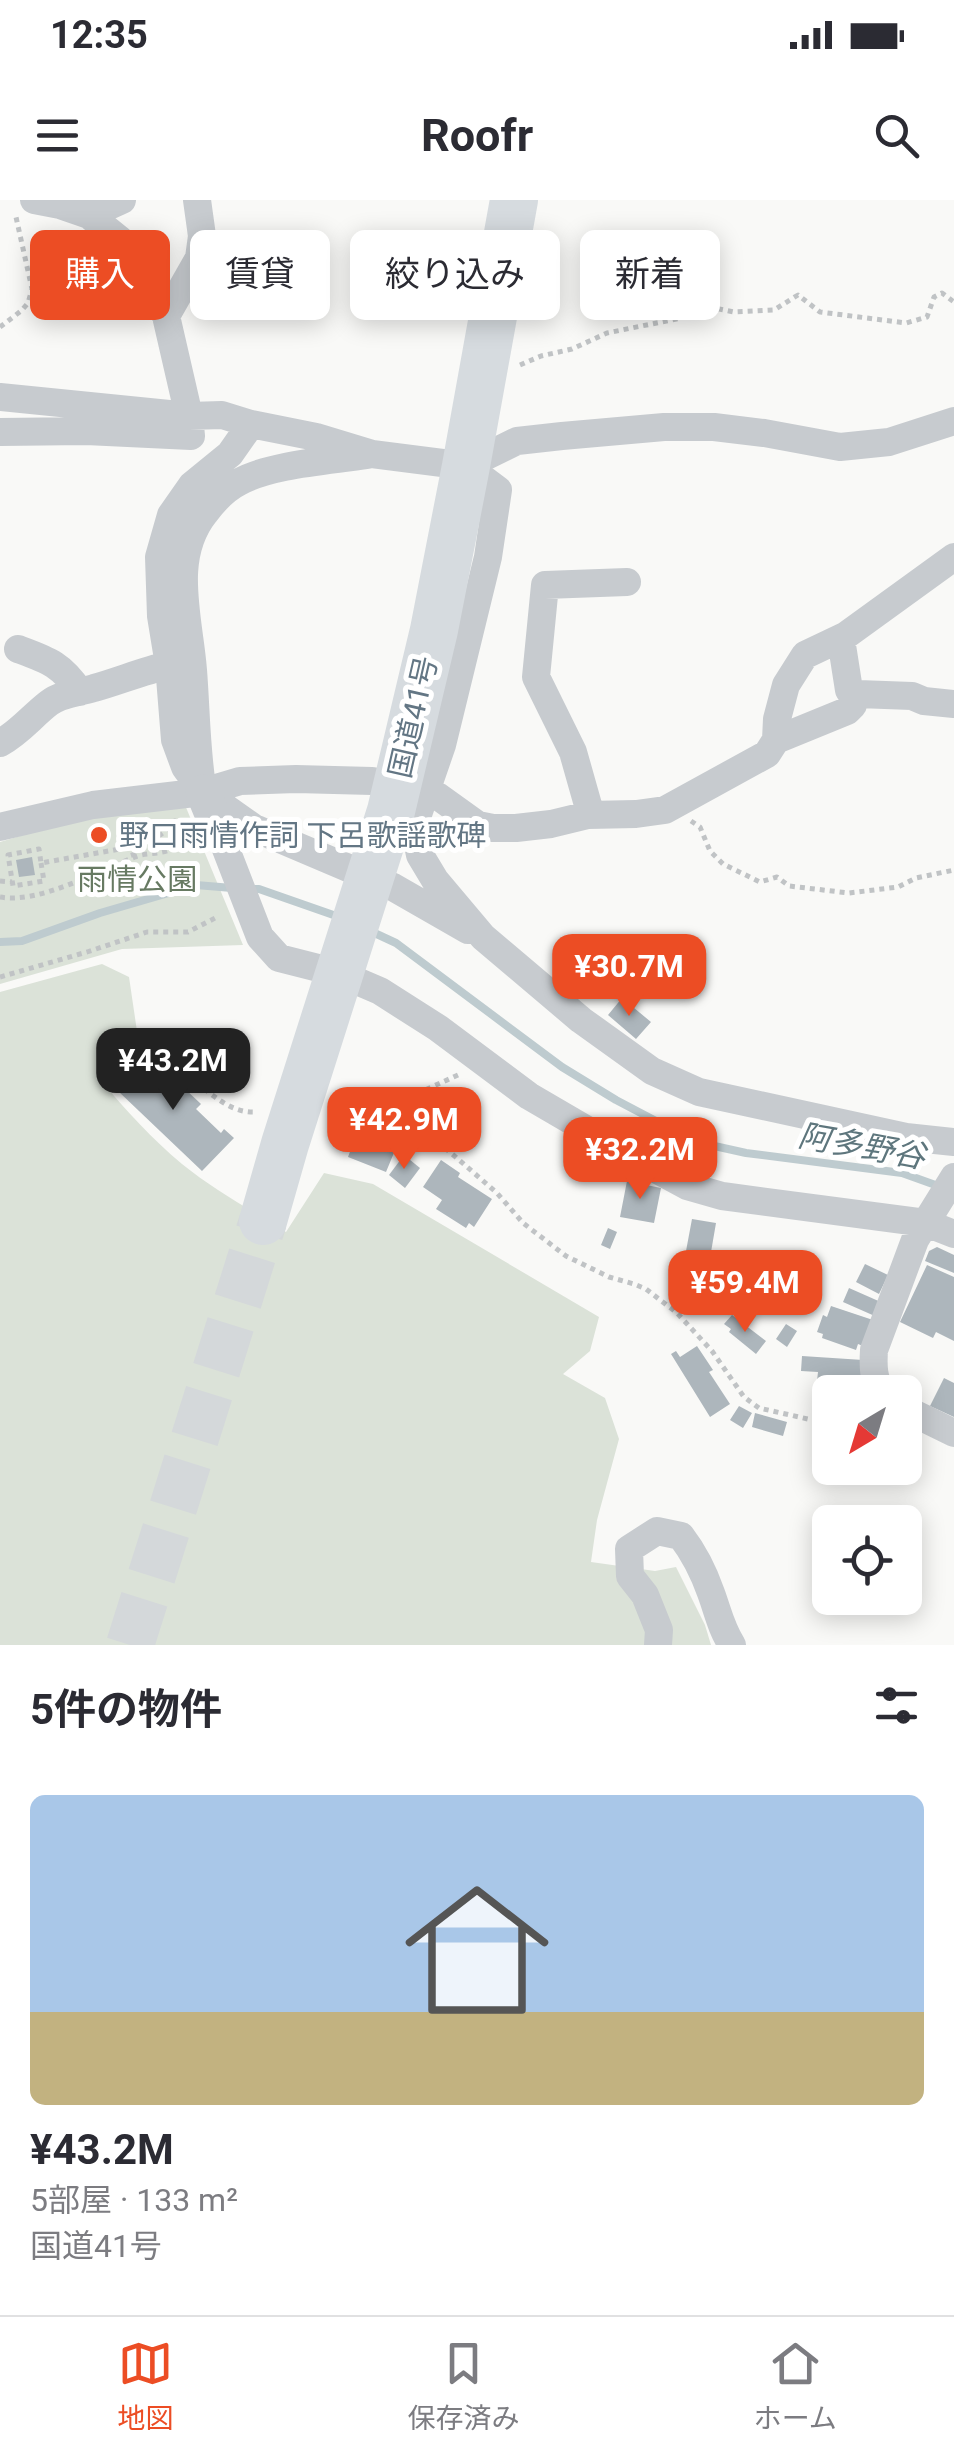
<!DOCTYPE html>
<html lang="ja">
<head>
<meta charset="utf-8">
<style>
  :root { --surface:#fff; --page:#f2f2f3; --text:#2b2b33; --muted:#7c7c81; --line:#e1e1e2; --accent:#ec4d24 }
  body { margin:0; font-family:Roboto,"Noto Sans JP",sans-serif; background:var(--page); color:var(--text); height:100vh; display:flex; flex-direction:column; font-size:38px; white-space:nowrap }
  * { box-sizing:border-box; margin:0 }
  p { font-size:32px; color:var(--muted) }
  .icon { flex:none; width:55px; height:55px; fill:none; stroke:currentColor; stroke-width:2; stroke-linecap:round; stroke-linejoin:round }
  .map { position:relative; height:1445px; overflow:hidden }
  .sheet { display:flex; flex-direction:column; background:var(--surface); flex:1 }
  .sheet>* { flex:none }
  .guide { position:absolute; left:30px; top:30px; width:895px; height:90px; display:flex; gap:20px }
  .needle { width:65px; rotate:218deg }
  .fabs { position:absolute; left:812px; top:1175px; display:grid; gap:20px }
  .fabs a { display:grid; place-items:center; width:110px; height:110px; border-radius:15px; background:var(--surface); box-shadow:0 5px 25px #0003; font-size:50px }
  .price { position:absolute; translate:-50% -85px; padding:0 22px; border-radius:20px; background:var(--accent); color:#fff; font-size:32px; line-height:65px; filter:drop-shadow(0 2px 5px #0008) }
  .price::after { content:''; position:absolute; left:50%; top:60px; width:30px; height:22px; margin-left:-15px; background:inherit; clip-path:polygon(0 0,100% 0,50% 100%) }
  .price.selected { background:#222; color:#fff }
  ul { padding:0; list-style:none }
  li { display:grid; align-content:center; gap:20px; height:530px; padding:0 30px }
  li+li { border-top:2px solid var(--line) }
  li span { display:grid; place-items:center; height:310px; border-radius:15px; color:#555 }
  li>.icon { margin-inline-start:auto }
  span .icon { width:180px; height:180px; fill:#fffc; stroke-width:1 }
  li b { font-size:42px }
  h2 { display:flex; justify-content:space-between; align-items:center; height:120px; padding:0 30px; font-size:42px }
  .pill { padding:0 35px; border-radius:15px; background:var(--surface); box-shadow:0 5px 25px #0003; font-size:35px; line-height:90px }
  .pill.selected { background:var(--accent); color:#fff }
  .status { display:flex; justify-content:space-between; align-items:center; height:70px; padding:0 50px; background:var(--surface); direction:ltr }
  .status svg { height:28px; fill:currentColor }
  header { display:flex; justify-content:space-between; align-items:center; height:130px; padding:0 30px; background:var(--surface); font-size:45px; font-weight:700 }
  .dock { display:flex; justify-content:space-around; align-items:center; height:140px; border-top:2px solid var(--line); background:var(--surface); font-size:28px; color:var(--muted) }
  .dock a { display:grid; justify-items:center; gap:5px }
  .dock .selected { color:var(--accent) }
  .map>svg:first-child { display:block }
  .green { fill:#dbe2d8 }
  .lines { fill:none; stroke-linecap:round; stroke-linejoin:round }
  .stream { stroke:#becbcf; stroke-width:8 }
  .building { fill:#adb6bc }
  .trunk-tunnel { stroke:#d4d8da; stroke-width:48; stroke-dasharray:48 24; stroke-linecap:butt }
  .path { stroke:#c0c3c5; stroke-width:5; stroke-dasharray:5 5; stroke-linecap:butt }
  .minor { stroke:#c7cbcf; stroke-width:28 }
  .tertiary { stroke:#c7cbcf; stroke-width:35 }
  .trunk { stroke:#d6dbdf; stroke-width:48 }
  .poi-dot { fill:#ec4d24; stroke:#fff; stroke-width:4 }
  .labels { text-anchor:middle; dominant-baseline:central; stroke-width:10; stroke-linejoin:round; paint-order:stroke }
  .street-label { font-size:30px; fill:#637684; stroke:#fff }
  .poi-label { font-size:30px; fill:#637684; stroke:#fff; text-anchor:start }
  .park-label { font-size:30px; fill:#677a62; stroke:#fff }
  .water-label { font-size:32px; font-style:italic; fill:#5e767d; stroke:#fff }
</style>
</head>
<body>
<div class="status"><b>12:35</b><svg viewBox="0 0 49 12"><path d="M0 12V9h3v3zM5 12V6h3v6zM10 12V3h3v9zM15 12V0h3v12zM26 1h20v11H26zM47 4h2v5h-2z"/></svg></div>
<header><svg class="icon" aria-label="menu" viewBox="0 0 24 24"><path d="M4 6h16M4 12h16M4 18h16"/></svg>Roofr<svg class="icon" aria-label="search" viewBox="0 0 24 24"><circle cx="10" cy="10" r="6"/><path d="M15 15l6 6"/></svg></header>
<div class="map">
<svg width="954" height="1445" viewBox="0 0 954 1445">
  <rect width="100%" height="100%" fill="#f9f9f7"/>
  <path class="green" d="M185 605 243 745 122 749 0 784V642L70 621Z
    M102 764 129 777 138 838 101 881C126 910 152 939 182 964 214 990 251 1010 286 1032L324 973 373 984 599 1117 590 1151 563 1174 605 1198 619 1239 597 1320 591 1362 655 1371 676 1367 705 1425 711 1445H0V792Z"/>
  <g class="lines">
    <path class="stream" d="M251 689H259L342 718
      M368 730 396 743 562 867 616 900 675 931 710 945 746 953 902 973 941 987
      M0 742 22 741 100 713 196 685 232 688"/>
  </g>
  <path class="building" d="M32 657 35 675 19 677 16 660Z
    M622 798 651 822 636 839 608 815Z
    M145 853 156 863 151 867 179 894 184 888 201 904 196 909 221 933 224 929 234 938 202 971 118 891 124 885 118 880Z
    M407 909 410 916 414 914 430 943 413 953 398 925 402 920 399 914Z
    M371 927 393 935 391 941 398 943 386 972 348 957 356 936 359 937 362 930 369 933Z
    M404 955 420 968 405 988 389 975Z
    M441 960 460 973 458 977 492 999 474 1027 469 1023 466 1028 436 1009 442 1000 423 987Z
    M627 981 661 988 654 1023 620 1017Z
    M692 1019 716 1023 705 1087 680 1083Z
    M608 1028 617 1032 610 1049 601 1045Z
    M937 1047 954 1055V1073L925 1061 929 1051Z
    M865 1064 888 1075 879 1094 856 1082Z
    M927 1065 954 1077V1141L936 1132 933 1138 900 1122Z
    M849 1088 883 1103 877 1117 843 1102Z
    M831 1106 873 1120 863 1146 858 1144 856 1150 822 1138 823 1134 817 1132 823 1115 827 1117Z
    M732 1115 766 1141 756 1154 729 1132 731 1129 724 1124Z
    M786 1124 797 1131 787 1147 776 1139Z
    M697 1146 713 1170 709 1172 730 1204 710 1217 671 1154 676 1151 680 1157Z
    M802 1156 863 1160 861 1192 816 1190 818 1172 801 1171Z
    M944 1178 954 1183V1217L930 1206Z
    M739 1206 752 1213 743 1228 730 1220Z
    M755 1213 787 1222 783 1236 752 1227Z"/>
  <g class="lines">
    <path class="trunk-tunnel" d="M130 1445 263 1021"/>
    <path class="path" d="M0 127 21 111 28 103 32 89 16 17
      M520 165 541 156 572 149 607 133 681 118 700 105 734 112 774 110 798 95 820 112 906 123 927 117 934 97 942 93 954 102
      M691 621 700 627 710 651 723 664 760 682 777 677 789 686 849 693 898 687 916 678 954 670
      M134 657 131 647 157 637 175 625
      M41 663 44 681 13 686 8 655 39 649 41 663 131 647
      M0 681 12 682
      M0 697C40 704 97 671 135 657 146 652 163 655 173 648 182 641 176 628 173 619
      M0 777 87 752 147 732H188L219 716
      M458 875 414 895 415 899 431 930 443 946 497 993 523 1023 566 1056 609 1077 634 1084 646 1089 677 1113 712 1151 744 1197 759 1208 830 1224
      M188 877C211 892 229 914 257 912"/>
    <path class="minor" d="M89 15 122 0
      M166 116 199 58 202 36 197 0
      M0 197 189 216 222 215 251 224 316 237 372 254 466 266 498 290 488 357 442 545 414 626 420 655 435 680 483 737 581 820 652 871 699 892 906 937 954 942
      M251 224 230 254 192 285 171 315 159 357 161 416 169 465 175 540 185 567 203 592 254 628 393 687 468 730
      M0 232 86 231 191 236 189 216 166 116 139 66 120 40 89 15 60 5 34 0
      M466 266 517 241 562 236 664 227H714L764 233 840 247 889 242 954 221
      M18 449C48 460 61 464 80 492
      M854 498 858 494 912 496 924 501 954 504
      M776 540 847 511 853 505 854 498 849 490 841 439
      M0 543C19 533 32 516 49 503 62 493 78 493 94 488 119 481 143 471 169 465
      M202 586C196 547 196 508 193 470 189 418 169 358 205 313 214 301 225 289 239 282 272 264 329 261 367 255
      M588 615V605L573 552 536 477 545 385 627 382
      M217 626 260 737 279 758 338 773 380 791 438 828 529 896 637 959 687 986 722 996 926 1023 954 1034
      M0 627 93 605 203 592 240 581 296 579 372 581 425 592 439 597 478 625 493 628H516L551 624 588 615 636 614 665 610 767 554 776 540 777 519 786 485 805 455 845 436 954 357
      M882 1192C873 1179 873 1166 874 1150L915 1040 954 977
      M905 1209 954 1233
      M658 1445 659 1430 645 1395 630 1376 629 1349 657 1331 681 1336C694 1353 704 1373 711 1393 718 1412 721 1428 732 1445"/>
    <path class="tertiary" d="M203 592 217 626"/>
    <path class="trunk" d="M263 1021 285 944 391 611 434 430 466 266 514 0"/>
  </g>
  <circle class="poi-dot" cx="99" cy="635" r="10"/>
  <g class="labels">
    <g class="street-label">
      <text transform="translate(413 517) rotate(-77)">国道41号</text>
    </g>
    <g class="poi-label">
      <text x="119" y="635">野口雨情作詞 下呂歌謡歌碑</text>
    </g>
    <g class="park-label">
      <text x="137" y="679">雨情公園</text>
    </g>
    <g class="water-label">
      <text transform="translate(862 946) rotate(10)">阿多野谷</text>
    </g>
  </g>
</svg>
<div class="fabs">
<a><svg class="needle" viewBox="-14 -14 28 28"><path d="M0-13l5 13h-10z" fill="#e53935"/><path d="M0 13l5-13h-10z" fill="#7c7c81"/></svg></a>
<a><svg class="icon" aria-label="locate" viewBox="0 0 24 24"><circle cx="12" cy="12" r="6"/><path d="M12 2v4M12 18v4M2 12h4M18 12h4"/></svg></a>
</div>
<b class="price" style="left:629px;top:819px">¥30.7M</b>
<b class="price selected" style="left:173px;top:913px">¥43.2M</b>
<b class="price" style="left:404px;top:972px">¥42.9M</b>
<b class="price" style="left:640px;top:1002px">¥32.2M</b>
<b class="price" style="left:745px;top:1135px">¥59.4M</b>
<div class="guide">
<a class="pill selected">購入</a>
<a class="pill">賃貸</a>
<a class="pill">絞り込み</a>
<a class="pill">新着</a>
</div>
</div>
<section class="sheet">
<h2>5件の物件<svg class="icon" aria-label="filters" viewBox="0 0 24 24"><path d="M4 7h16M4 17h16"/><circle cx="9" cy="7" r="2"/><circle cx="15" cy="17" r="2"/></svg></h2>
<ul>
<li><span style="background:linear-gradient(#a9c7e8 70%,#c2b280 0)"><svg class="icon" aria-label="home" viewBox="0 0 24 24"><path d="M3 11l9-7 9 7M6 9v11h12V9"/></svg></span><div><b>¥43.2M</b><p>5部屋 · 133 m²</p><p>国道41号</p></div></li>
</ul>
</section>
<nav class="dock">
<a class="selected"><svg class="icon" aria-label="map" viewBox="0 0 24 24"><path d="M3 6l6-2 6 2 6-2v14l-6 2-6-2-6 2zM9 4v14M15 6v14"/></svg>地図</a>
<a><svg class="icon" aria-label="saved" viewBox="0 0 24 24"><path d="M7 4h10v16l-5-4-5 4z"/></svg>保存済み</a>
<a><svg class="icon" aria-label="home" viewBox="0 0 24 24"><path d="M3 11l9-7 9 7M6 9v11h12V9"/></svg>ホーム</a>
</nav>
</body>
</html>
